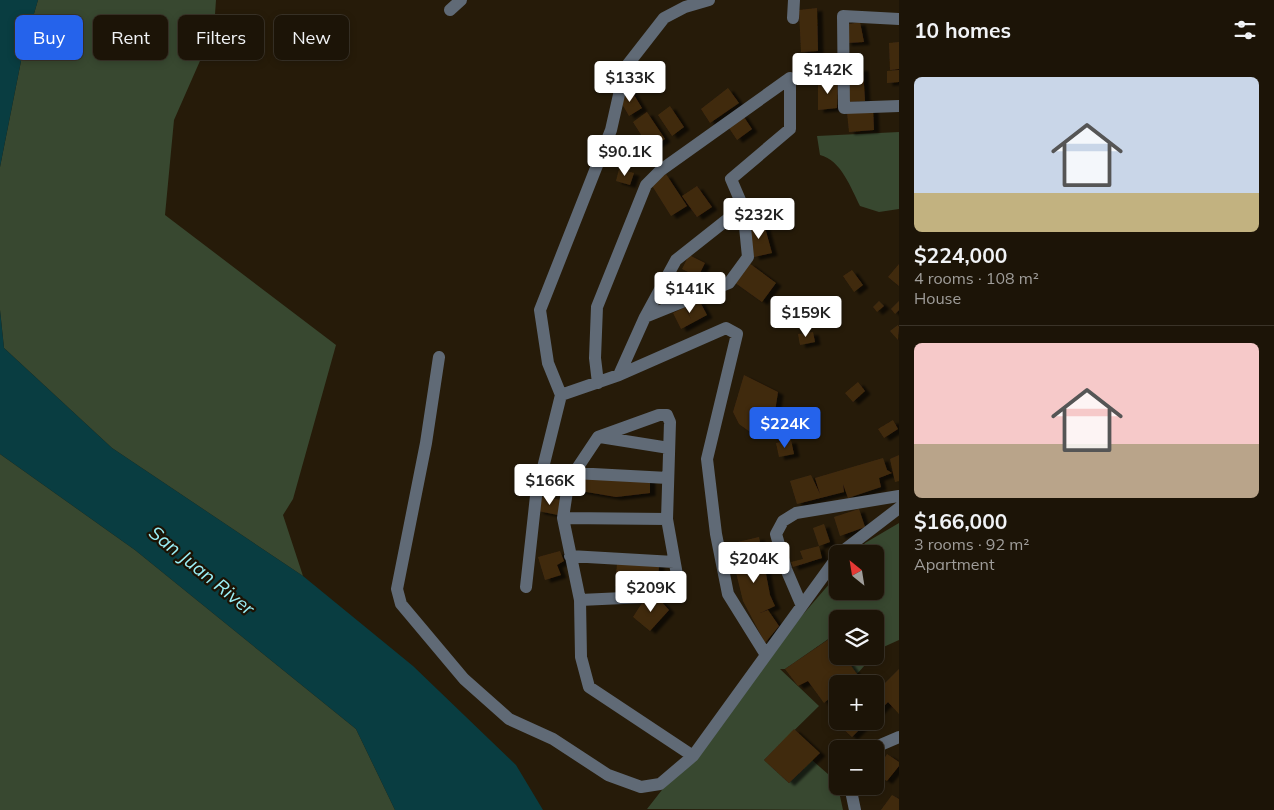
<!DOCTYPE html>
<html lang="en">
<head>
<meta charset="utf-8">
<style>
  :root { --surface:#1c1407; --page:#251d11; --text:#f1f3f6; --muted:#a09e9b; --line:#3a3328; --accent:#2563eb }
  body { margin:0; font-family:Mulish,sans-serif; background:var(--page); color:var(--text); height:100vh; display:flex; flex-direction:column; font-size:19px; white-space:nowrap }
  * { box-sizing:border-box; margin:0 }
  p { font-size:16px; color:var(--muted) }
  .icon { flex:none; width:28px; height:28px; fill:none; stroke:currentColor; stroke-width:2; stroke-linecap:round; stroke-linejoin:round }
  .map { position:relative; flex:1; overflow:hidden }
  .side { display:flex; flex-direction:column; background:var(--surface); width:375px }
  .side>* { flex:none }
  .hud { position:absolute; left:15px; top:15px; width:475px; height:45px; display:flex; gap:10px }
  .needle { width:32px; rotate:330deg }
  .buttons { position:absolute; left:829px; top:545px; display:grid; gap:10px }
  .buttons a { display:grid; place-items:center; width:55px; height:55px; border-radius:8px; background:var(--surface); box-shadow:0 2px 8px #0003,0 0 0 1px var(--line); font-size:25px }
  .price { position:absolute; translate:-50% -42px; padding:0 11px; border-radius:5px; background:#fff; color:#222; font-size:16px; line-height:32px; filter:drop-shadow(0 1px 2px #0008) }
  .price::after { content:''; position:absolute; left:50%; top:30px; width:15px; height:11px; margin-left:-8px; background:inherit; clip-path:polygon(0 0,100% 0,50% 100%) }
  .price.selected { background:var(--accent); color:#fff }
  ul { padding:0; list-style:none }
  li { display:grid; align-content:center; gap:10px; height:265px; padding:0 15px }
  li+li { border-top:1px solid var(--line) }
  li span { display:grid; place-items:center; height:155px; border-radius:8px; color:#555 }
  li>.icon { margin-inline-start:auto }
  span .icon { width:90px; height:90px; fill:#fffc; stroke-width:1 }
  li b { font-size:21px }
  h2 { display:flex; justify-content:space-between; align-items:center; height:60px; padding:0 15px; font-size:21px }
  .tag { padding:0 18px; border-radius:8px; background:var(--surface); box-shadow:0 2px 8px #0003,0 0 0 1px var(--line); font-size:18px; line-height:45px }
  .tag.selected { background:var(--accent); color:#fff }
  main { display:flex; flex:1; min-height:0 }
  .map>svg:first-child { display:block }
  .green { fill:#384830 }
  .water { fill:#093d41 }
  .building { fill:#412a11; filter:url(#shadow) }
  .lines { fill:none; stroke-linecap:round; stroke-linejoin:round }
  .minor { stroke:#606a76; stroke-width:12 }
  .labels { text-anchor:middle; dominant-baseline:central; stroke-width:4.5; stroke-linejoin:round; paint-order:stroke }
  .water-label { font-size:19px; font-style:italic; fill:#9aeef5; stroke:#1c1203 }
</style>
</head>
<body>
<main>
<div class="map">
<svg width="899" height="810" viewBox="0 0 899 810">
  <defs>
    <filter id="shadow"><feDropShadow dx="5.5" dy="3" stdDeviation="1" flood-color="#0009"/></filter>
  </defs>
  <rect width="100%" height="100%" fill="#261b09"/>
  <path class="green" d="M38 0H216L214 29 174 120 165 215 336 345 293 499 283 515 303 576 112 448 4 348 0 310V167L23 51Z
    M899 132V209L879 212 860 206C851 188 841 160 820 155L817 136Z
    M0 454 135 550 356 729 395 810H0Z
    M899 523V640L879 649 875 654V619H838L837 633 785 669H780L819 706 764 760 789 783 812 760 837 782 843 810 647 809 767 656 837 575 838 591H875V554H856L865 543Z
    M844 656H873L857 674Z"/>
  <path class="water" d="M0 0H38L23 51 0 167Z
    M0 310 4 348 112 448 303 576 413 666 516 765 543 810H395L356 729 135 550 0 454Z"/>
  <path class="building" d="M817 8 818 51 801 52 799 10Z
    M860 22 864 42 846 43 844 25Z
    M899 42V69L890 70 889 43Z
    M863 68 865 101 848 102 846 69Z
    M899 70V82L887 83V71Z
    M838 77 837 108 818 110V84Z
    M728 88 739 103 710 123 701 109Z
    M631 90 642 108 629 116 618 97Z
    M670 106 684 127 672 136 658 115Z
    M873 108 874 130 849 132 847 112Z
    M647 112 665 139 650 149 633 122Z
    M742 114 752 129 737 140 727 125Z
    M619 169 634 173 630 185 616 181Z
    M666 174 687 206 671 216 651 184Z
    M697 186 712 207 697 217 682 196Z
    M764 224 772 253 754 257 746 228Z
    M689 255 705 263 698 277 682 269Z
    M749 263 776 283 762 302 734 282Z
    M899 264V286L888 277Z
    M852 270 863 285 854 292 843 276Z
    M674 271 690 278 681 299 665 292Z
    M699 300 707 315 681 329 673 313 685 307 691 319 686 307Z
    M879 301 884 306 877 312 873 307Z
    M899 301V310L895 314 891 309Z
    M898 325 899 327 898 340 890 331Z
    M813 332 815 342 800 345 798 334Z
    M744 375 778 392 772 431 753 434 739 424 733 412Z
    M858 382 865 391 853 402 845 393Z
    M893 420 898 429 884 438 878 429Z
    M791 440 794 454 779 457 776 443Z
    M899 455V481L895 482 890 459Z
    M883 458 887 470 892 473 879 478 881 487 848 498 843 484 844 492 797 504 790 481 811 475 820 494 815 478Z
    M576 476 650 477V493L616 497 569 489Z
    M541 497 561 500 558 515 538 511Z
    M859 509 865 527 840 536 834 517Z
    M824 524 830 542 819 546 813 528Z
    M759 537 770 595 775 606 760 613 768 610 779 626 765 643 743 601 729 544Z
    M819 546 822 558 793 567 791 562 803 559 800 551Z
    M560 551 564 561 557 565 561 575 545 580 538 557Z
    M617 564H659L658 586H615Z
    M644 600H660L669 610 650 631 633 617Z
    M838 633V656H844L857 674 846 684H838V691L824 703 808 681 798 686 785 669Z
    M899 669V714L888 702 875 715V687L881 680 884 684Z
    M838 709V721H868L852 737 830 717Z
    M794 729 820 753 789 783 764 760Z
    M887 754 899 762V766L887 781 875 774Z
    M892 795 899 799V810H881Z"/>
  <g class="lines">
    <path class="minor" d="M709 0 685 7 664 18 625 68 611 130 540 310 548 363 561 395 619 375 726 328 737 334 707 459 716 534 728 594 766 655
      M450 10 461 0
      M793 18 794 0
      M899 19 843 16 844 108 899 106
      M645 317 729 283 748 257 743 207
      M439 357 426 443 397 589 401 604 464 679 509 719 553 739 608 775 641 787 660 784 693 756 838 556
      M619 375 645 317 676 260 743 207 731 179 790 129V78
      M598 383 595 358 597 307 646 185 661 170 790 78
      M600 437 669 448
      M574 473 668 478
      M563 518 667 519
      M839 554 899 508
      M570 556 674 562
      M526 587 536 496 561 395
      M580 600 667 596 674 593 679 586 667 519 670 422 667 415H659L598 437 574 473 567 491 563 518 580 600 581 657 589 687 693 756
      M801 604 786 569 776 534 783 521 796 513 899 496
      M871 749 899 737
      M850 786 855 810"/>
  </g>
  <g class="labels">
    <g class="water-label">
      <text transform="translate(202 570) rotate(39)">San Juan River</text>
    </g>
  </g>
</svg>
<div class="buttons">
<a><svg class="needle" viewBox="-14 -14 28 28"><path d="M0-13l5 13h-10z" fill="#e53935"/><path d="M0 13l5-13h-10z" fill="#a09e9b"/></svg></a>
<a><svg class="icon" aria-label="layers" viewBox="0 0 24 24"><path d="M12 4l9 5-9 5-9-5zM3 14l9 5 9-5"/></svg></a>
<a>+</a>
<a>−</a>
</div>
<b class="price" style="left:828px;top:95px">$142K</b>
<b class="price" style="left:630px;top:103px">$133K</b>
<b class="price" style="left:625px;top:177px">$90.1K</b>
<b class="price" style="left:759px;top:240px">$232K</b>
<b class="price" style="left:690px;top:314px">$141K</b>
<b class="price" style="left:806px;top:338px">$159K</b>
<b class="price selected" style="left:785px;top:449px">$224K</b>
<b class="price" style="left:550px;top:506px">$166K</b>
<b class="price" style="left:754px;top:584px">$204K</b>
<b class="price" style="left:651px;top:613px">$209K</b>
<div class="hud">
<a class="tag selected">Buy</a>
<a class="tag">Rent</a>
<a class="tag">Filters</a>
<a class="tag">New</a>
</div>
</div>
<section class="side">
<h2>10 homes<svg class="icon" aria-label="filters" viewBox="0 0 24 24"><path d="M4 7h16M4 17h16"/><circle cx="9" cy="7" r="2"/><circle cx="15" cy="17" r="2"/></svg></h2>
<ul>
<li><span style="background:linear-gradient(#c9d6e8 75%,#c2b280 0)"><svg class="icon" aria-label="home" viewBox="0 0 24 24"><path d="M3 11l9-7 9 7M6 9v11h12V9"/></svg></span><div><b>$224,000</b><p>4 rooms · 108 m²</p><p>House</p></div></li>
<li><span style="background:linear-gradient(#f6c9c9 65%,#b9a48a 0)"><svg class="icon" aria-label="home" viewBox="0 0 24 24"><path d="M3 11l9-7 9 7M6 9v11h12V9"/></svg></span><div><b>$166,000</b><p>3 rooms · 92 m²</p><p>Apartment</p></div></li>
</ul>
</section>
</main>
</body>
</html>
